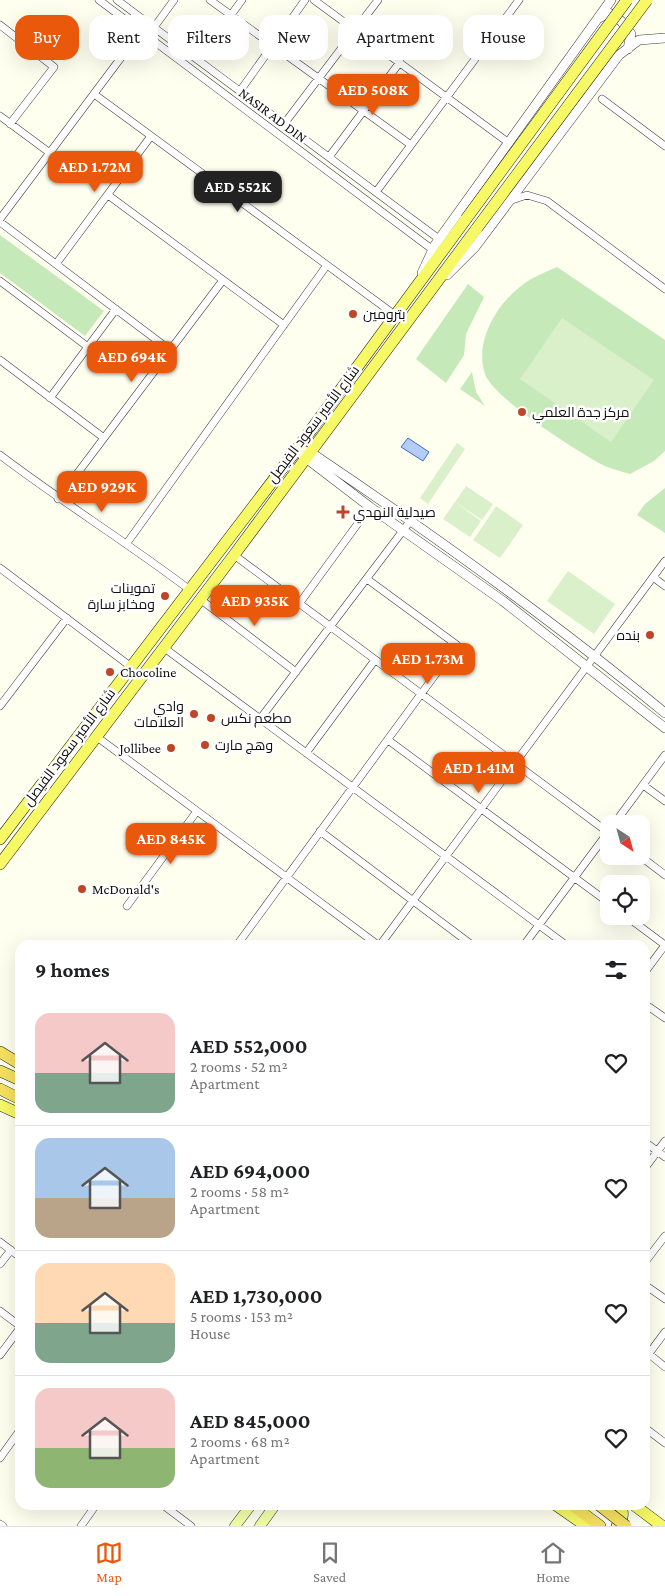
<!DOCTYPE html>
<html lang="en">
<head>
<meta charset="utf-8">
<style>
  :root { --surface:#fff; --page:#f6f6f6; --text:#202124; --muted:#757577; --line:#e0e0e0; --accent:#ea580c }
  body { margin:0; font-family:"Crimson Pro",Cairo,serif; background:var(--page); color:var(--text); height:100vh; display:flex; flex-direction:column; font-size:19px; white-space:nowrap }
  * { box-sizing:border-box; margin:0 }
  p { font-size:16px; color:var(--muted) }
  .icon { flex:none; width:28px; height:28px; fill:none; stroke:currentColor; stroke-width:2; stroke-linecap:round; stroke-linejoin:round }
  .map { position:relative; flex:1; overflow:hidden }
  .panel { position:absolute; left:15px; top:940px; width:635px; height:570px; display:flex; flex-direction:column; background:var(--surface); border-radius:15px; box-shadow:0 5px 20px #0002 }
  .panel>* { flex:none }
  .guide { position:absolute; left:15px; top:15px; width:635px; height:45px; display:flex; gap:10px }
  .needle { width:32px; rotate:144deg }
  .buttons { position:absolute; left:600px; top:815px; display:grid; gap:10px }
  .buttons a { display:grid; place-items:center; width:50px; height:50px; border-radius:10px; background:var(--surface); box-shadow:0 5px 20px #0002; font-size:25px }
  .price { position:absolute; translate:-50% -42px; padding:0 11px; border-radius:10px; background:var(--accent); color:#fff; font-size:16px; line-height:32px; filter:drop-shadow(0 1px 2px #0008) }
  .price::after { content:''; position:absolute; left:50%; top:30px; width:15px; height:11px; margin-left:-8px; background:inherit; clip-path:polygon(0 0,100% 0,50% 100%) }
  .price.selected { background:#222; color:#fff }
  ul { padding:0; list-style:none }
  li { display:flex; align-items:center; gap:15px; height:125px; padding:0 20px }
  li+li { border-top:1px solid var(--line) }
  li span { display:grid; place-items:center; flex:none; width:140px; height:100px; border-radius:15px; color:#555 }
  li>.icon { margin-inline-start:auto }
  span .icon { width:60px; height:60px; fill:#fffc; stroke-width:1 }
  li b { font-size:21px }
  h2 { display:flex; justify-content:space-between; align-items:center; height:60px; padding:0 20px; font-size:21px }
  .tag { padding:0 18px; border-radius:15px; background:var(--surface); box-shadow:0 5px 20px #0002; font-size:18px; line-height:45px }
  .tag.selected { background:var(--accent); color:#fff }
  .tab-bar { display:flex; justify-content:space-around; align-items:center; height:70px; border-top:1px solid var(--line); background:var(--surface); font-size:14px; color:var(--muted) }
  .tab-bar a { display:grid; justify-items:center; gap:2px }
  .tab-bar .selected { color:var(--accent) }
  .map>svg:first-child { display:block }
  .green { fill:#c5e9b8 }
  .pitch { fill:#d9f0ca }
  .water { fill:#b4ccf6; stroke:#3b6dcd }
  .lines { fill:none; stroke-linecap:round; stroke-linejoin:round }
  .minor-casing { stroke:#414141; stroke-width:8 }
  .tertiary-casing { stroke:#414141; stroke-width:10 }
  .secondary-casing { stroke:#303030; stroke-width:11 }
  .primary-casing { stroke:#1f1f1f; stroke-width:12 }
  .trunk-casing { stroke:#1f1f1f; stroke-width:12 }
  .minor { stroke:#fff; stroke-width:7 }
  .tertiary { stroke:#fff; stroke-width:9 }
  .secondary { stroke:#f2ffaa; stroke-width:10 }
  .primary { stroke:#f6f866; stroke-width:11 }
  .trunk { stroke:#f5e05f; stroke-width:11 }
  .primary-bridge-casing { stroke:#1f1f1f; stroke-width:12; stroke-linecap:butt }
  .trunk-bridge-casing { stroke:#1f1f1f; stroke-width:12; stroke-linecap:butt }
  .primary-bridge { stroke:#f6f866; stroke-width:11 }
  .trunk-bridge { stroke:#f5e05f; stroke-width:11 }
  .poi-dot { fill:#be4626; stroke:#fff; stroke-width:2 }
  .labels { text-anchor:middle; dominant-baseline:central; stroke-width:5; stroke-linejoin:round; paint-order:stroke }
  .street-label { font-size:14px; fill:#0e0e0e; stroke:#fff }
  .poi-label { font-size:14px; fill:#0e0e0e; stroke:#fff; text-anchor:start }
</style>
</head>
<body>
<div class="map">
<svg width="665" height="1526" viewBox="0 0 665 1526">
  <rect width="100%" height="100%" fill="#feffef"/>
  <path class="green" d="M0 235 104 311 85 336 0 273Z
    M557 267 665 340V451L654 461 630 474C621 471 610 469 601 464 577 451 493 398 485 374 473 338 502 295 533 278 540 274 549 271 557 267Z
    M468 284 484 297 466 334 464 355 446 383 416 359Z
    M472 372 476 392 485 406 460 389Z
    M665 488V533L637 515 645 504Z"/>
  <path class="pitch" d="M562 318 654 380 611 442 520 379Z
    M457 443 465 449 428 504 420 498Z
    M466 486 493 504 482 520 455 502Z
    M455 502 481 521 470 537 443 519Z
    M496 506 523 525 500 558 473 540 485 523 497 531 485 523Z
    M568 571 615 604 594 634 547 601Z"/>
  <path class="water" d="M408 438 429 452 423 461 401 447Z"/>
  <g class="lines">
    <g class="minor-casing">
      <path id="minor" d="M99 0 433 250
        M117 0 439 239
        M210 0 411 145
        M314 0 509 143
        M0 25 54 67 10 124
        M147 37 174 0
        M198 60 242 0
        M240 91 305 0
        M94 94 395 315
        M602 99 665 146
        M0 116 50 153
        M284 124 378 0
        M329 157 400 62
        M376 192 519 0
        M108 195 284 325
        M509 201 527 195 547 201 665 289
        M0 219 147 23
        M0 222 170 350
        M56 264 151 136
        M0 281 88 347
        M0 360 104 438
        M50 398 116 309
        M0 455C62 502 128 543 190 590
        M58 499 223 280
        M127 543 327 265
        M234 555 609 833
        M0 568 130 666
        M653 577 665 586
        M200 599 296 672
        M299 604 370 507
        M163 647 566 945
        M0 706 67 618
        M260 719 411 520
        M97 737 378 945
        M388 740 609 903
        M306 753 375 660
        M643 785 665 801
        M614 824 665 755
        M320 831 472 945
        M640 856 665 875
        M127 906 197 811
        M626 916 665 945 645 972
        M237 945 457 645 367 579
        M380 945 665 561
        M524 945 609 831
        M645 1004 665 1018
        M645 1142 665 1157
        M645 1168 665 1141
        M0 1242 20 1257
        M645 1262 665 1236
        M0 1264 11 1250
        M645 1285 665 1299
        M0 1311 20 1326
        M649 1354 665 1367
        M0 1355 20 1328
        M645 1359 665 1332
        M645 1428 665 1443
        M0 1458 20 1430
        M163 1505 191 1526
        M0 1524 3 1526
        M81 1526 96 1505"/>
    </g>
    <g class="tertiary-casing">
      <path id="tertiary" d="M599 18 609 13 621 21 631 34 628 49
        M422 273 435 245 611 0
        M447 275 475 247 619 55 639 40 665 38
        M304 451 310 452C432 534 551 619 665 713
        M302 455 370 507 503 601 665 728"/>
    </g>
    <g class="secondary-casing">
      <path id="secondary" d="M235 1526 251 1505
        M260 1526 275 1505"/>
    </g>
    <g class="primary-casing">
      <path id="primary" d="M0 839 297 449 466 219
        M0 864 234 555 477 228
        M0 1105 20 1114
        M556 1505 586 1526
        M634 1505 662 1526
        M617 1526C623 1519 625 1513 619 1505"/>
    </g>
    <g class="trunk-casing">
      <path id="trunk" d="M0 1052 20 1064
        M0 1071 20 1080
        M0 1089 20 1099
        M572 1505 600 1526"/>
    </g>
    <use href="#minor" class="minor"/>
    <use href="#tertiary" class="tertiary"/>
    <use href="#secondary" class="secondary"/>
    <use href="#primary" class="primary"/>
    <use href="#trunk" class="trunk"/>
    <g class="primary-bridge-casing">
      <path id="primary-bridge" d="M466 219 627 0
        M477 228 647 0"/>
    </g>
    <g class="trunk-bridge-casing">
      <path id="trunk-bridge" d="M599 1505 626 1526"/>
    </g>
    <use href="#primary-bridge" class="primary-bridge"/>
    <use href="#trunk-bridge" class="trunk-bridge"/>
  </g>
  <g class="poi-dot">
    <circle cx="353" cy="314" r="5"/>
    <circle cx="522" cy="412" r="5"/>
    <path d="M340.5 504.5h5v5h5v5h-5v5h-5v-5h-5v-5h5z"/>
    <circle cx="165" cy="596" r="5"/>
    <circle cx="650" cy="635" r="5"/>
    <circle cx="110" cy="672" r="5"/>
    <circle cx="194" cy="714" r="5"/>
    <circle cx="211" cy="718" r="5"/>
    <circle cx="205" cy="745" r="5"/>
    <circle cx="171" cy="748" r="5"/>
    <circle cx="82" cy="889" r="5"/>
  </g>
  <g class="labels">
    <g class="street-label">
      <text transform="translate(273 115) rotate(37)">NASIR AD DIN</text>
      <text transform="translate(313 424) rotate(-53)">شارع الأمير سعود الفيصل</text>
      <text transform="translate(69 747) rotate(-53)">شارع الأمير سعود الفيصل</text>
    </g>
    <g class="poi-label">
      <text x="363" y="314">بترومين</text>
      <text x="532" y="412">مركز جدة العلمي</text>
      <text x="353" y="512">صيدلية النهدي</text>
      <text x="155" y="588" text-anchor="end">تموينات<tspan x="155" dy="16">ومخابز سارة</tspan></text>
      <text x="640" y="635" text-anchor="end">بنده</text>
      <text x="120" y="672">Chocoline</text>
      <text x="184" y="706" text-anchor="end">وادي<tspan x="184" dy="16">العلامات</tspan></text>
      <text x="221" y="718">مطعم نكس</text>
      <text x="215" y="745">وهج مارت</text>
      <text x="161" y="748" text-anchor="end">Jollibee</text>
      <text x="92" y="889">McDonald's</text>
    </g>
  </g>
</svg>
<div class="buttons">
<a><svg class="needle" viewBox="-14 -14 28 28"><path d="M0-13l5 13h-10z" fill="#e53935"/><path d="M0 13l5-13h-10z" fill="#757577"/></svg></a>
<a><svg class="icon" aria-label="locate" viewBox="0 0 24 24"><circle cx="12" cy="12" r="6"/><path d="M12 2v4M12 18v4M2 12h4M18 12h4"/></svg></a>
</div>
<b class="price" style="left:373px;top:116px">AED 508K</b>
<b class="price" style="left:95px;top:193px">AED 1.72M</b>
<b class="price selected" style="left:238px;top:213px">AED 552K</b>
<b class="price" style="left:132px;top:383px">AED 694K</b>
<b class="price" style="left:102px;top:513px">AED 929K</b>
<b class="price" style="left:255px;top:627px">AED 935K</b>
<b class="price" style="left:428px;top:685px">AED 1.73M</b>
<b class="price" style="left:479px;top:794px">AED 1.41M</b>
<b class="price" style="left:171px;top:865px">AED 845K</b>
<div class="guide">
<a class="tag selected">Buy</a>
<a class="tag">Rent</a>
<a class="tag">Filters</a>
<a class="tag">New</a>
<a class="tag">Apartment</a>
<a class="tag">House</a>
</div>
<section class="panel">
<h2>9 homes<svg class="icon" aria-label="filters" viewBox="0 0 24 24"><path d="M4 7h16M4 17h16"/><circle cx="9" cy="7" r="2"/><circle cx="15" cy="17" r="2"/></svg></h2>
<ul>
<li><span style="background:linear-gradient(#f6c9c9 60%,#7fa58c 0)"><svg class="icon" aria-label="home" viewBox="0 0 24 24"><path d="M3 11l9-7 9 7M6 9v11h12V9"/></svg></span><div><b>AED 552,000</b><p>2 rooms · 52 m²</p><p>Apartment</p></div><svg class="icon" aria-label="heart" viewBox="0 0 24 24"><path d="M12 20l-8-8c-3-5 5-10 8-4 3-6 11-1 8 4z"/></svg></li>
<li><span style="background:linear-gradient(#a9c7e8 60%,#b9a48a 0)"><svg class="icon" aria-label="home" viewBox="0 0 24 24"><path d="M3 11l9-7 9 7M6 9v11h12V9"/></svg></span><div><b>AED 694,000</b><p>2 rooms · 58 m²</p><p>Apartment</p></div><svg class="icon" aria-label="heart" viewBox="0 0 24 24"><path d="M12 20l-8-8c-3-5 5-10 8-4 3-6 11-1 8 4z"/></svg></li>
<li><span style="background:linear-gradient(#ffd9b3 60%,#7fa58c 0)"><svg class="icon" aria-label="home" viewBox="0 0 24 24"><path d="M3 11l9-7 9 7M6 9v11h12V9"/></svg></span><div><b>AED 1,730,000</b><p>5 rooms · 153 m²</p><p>House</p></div><svg class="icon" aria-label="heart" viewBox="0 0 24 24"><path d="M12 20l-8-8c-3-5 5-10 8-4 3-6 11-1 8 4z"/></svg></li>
<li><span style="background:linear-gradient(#f6c9c9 60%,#8fb573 0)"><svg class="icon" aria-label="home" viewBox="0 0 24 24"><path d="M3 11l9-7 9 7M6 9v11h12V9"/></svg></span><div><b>AED 845,000</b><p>2 rooms · 68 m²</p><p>Apartment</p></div><svg class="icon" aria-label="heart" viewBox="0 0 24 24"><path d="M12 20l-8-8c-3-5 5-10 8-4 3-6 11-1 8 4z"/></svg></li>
</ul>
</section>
</div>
<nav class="tab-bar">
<a class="selected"><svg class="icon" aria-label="map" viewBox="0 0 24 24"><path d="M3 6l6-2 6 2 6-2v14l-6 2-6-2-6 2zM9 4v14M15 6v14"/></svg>Map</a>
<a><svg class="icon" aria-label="saved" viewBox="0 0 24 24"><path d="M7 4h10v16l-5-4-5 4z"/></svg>Saved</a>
<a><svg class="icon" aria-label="home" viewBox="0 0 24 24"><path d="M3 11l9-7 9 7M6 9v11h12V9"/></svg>Home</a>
</nav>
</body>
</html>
